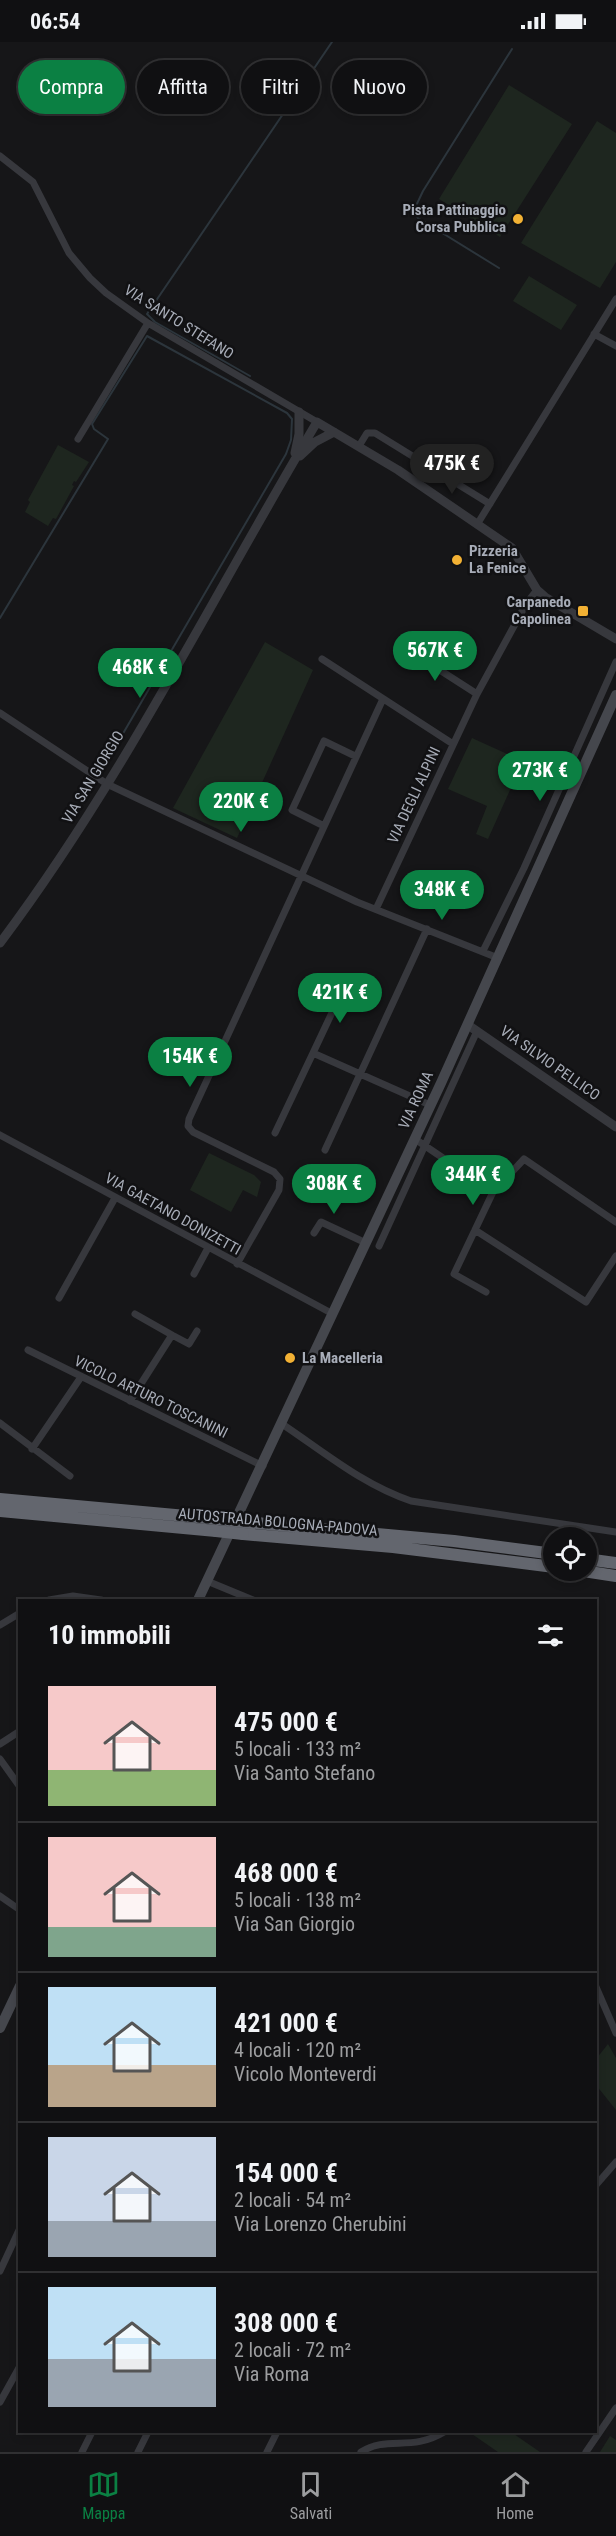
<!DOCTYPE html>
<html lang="it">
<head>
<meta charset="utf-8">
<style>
  :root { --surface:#101012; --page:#19191b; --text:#f1f3f6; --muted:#9c9d9f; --line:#303032; --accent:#0b8043 }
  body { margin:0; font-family:"Roboto Condensed",sans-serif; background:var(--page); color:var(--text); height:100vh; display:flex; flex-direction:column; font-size:22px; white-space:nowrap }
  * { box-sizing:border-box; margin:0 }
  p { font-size:20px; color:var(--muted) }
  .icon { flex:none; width:33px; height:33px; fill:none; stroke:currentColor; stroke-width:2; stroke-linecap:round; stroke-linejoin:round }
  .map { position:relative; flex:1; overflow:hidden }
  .drawer { position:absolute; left:18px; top:1557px; width:579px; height:834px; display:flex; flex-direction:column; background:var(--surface); border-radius:0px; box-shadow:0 3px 9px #0003,0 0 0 2px var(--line) }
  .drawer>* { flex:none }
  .hud { position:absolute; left:18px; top:18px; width:580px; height:54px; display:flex; gap:12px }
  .controls { position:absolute; left:543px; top:1485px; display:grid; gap:12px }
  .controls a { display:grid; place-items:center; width:54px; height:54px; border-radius:50%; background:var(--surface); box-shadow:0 3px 9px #0003,0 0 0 2px var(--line); font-size:30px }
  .price { position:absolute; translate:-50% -51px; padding:0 14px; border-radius:21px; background:var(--accent); color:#fff; font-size:20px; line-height:39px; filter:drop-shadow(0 2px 3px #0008) }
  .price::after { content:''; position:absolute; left:50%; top:36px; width:18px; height:14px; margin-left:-9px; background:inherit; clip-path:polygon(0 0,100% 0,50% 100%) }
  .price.on { background:#222; color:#fff }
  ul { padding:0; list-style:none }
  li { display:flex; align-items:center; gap:18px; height:150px; padding:0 30px }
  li+li { border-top:2px solid var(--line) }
  li span { display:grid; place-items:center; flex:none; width:168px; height:120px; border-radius:0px; color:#555 }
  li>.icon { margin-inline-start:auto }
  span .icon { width:72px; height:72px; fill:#fffc; stroke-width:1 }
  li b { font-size:26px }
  h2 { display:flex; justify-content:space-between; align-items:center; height:72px; padding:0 30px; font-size:26px }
  .chip { padding:0 21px; border-radius:27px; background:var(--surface); box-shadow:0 3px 9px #0003,0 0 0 2px var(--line); font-size:21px; line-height:54px }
  .chip.on { background:var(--accent); color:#fff }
  .status { display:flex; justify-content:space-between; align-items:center; height:42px; padding:0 30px; background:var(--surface); direction:ltr }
  .status svg { height:16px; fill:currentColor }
  .tab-bar { display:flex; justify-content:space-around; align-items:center; height:84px; border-top:2px solid var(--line); background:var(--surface); font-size:16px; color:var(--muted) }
  .tab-bar a { display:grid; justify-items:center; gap:3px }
  .tab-bar .on { color:var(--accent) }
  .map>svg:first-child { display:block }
  .green { fill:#1e261f }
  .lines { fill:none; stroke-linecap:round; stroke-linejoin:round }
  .stream { stroke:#2c353c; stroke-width:2 }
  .minor { stroke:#37383d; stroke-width:7 }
  .tertiary { stroke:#37383d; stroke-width:9 }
  .secondary { stroke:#45474d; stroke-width:10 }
  .motorway { stroke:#63666e; stroke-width:12 }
  .motorway-bridge { stroke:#63666e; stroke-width:12 }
  .poi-dot { fill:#f2b134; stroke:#111113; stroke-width:2 }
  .labels { text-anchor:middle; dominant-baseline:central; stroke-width:5; stroke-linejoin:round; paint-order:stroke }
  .poi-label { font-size:15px; font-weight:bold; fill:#a8adb8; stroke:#111113; text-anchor:end }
  .street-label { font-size:15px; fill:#a8adb8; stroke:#111113 }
</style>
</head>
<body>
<div class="status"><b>06:54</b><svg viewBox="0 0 49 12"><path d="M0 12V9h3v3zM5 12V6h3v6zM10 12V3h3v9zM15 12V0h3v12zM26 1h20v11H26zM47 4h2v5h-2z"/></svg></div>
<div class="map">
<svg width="616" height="2410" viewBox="0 0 616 2410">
  <rect width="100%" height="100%" fill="#161618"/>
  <path class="green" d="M509 43 572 82 500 195 439 157Z
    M597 79 616 91V220L600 246 521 201Z
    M529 234 577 263 561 288 513 259Z
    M58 403 89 420 76 440 74 439 72 443 74 444 56 477 53 476 48 484 25 470 30 460 28 458Z
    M265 600 313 628 237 796 173 766Z
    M472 696 523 719 488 797 476 792 487 764 448 747Z
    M209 1111 254 1133 261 1140 257 1155 243 1148 231 1170 190 1148Z
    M608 2002 616 2016V2068L596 2043V2017Z
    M469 2390H511L540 2410H498Z
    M610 2394 616 2398V2410H600Z"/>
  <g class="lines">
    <path class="stream" d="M499 226 418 176 414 168 423 149 512 7
      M250 334 155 280 147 272 332 0
      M0 576 108 397 94 387 92 382 147 294 287 371 292 377 291 398 286 412 107 719"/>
    <path class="minor" d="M0 114 33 140 69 211 90 236 106 251 148 281 317 380
      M594 292 616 304
      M78 397 148 281
      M359 404 367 391H375L490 462
      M417 440 428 423
      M478 481 616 257
      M407 607 477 652
      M322 617 453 702
      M0 671 107 742 357 860 498 916
      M322 783 292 768 324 699 355 714
      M376 867 477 652 526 562 537 548
      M483 909 524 826 616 620
      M313 1011 345 943
      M275 1091 313 1011 430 1063
      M0 1093 333 1272
      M415 1097 493 1150 524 1117 616 1180
      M325 1108 427 887
      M475 1188 586 1260 616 1214
      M314 1191 321 1180 366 1201
      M379 1204 477 989
      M237 1222 279 1148 280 1137 274 1130 193 1090 188 1084 189 1077 382 659
      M194 1232 208 1206
      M486 1250 454 1232 493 1150
      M59 1256 115 1156
      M172 1293 189 1302 197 1289
      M28 1308 263 1424
      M130 1359 172 1293 135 1272
      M0 1381 70 1434
      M282 1382C324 1410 363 1443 411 1459L616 1490
      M32 1407 81 1335
      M207 1539 253 1558
      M49 1558 73 1554 101 1558
      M0 1583 20 1571
      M0 1702 20 1689
      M0 1717 20 1745
      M0 1854 20 1868
      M596 1945 616 1991
      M596 2143 616 2120
      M0 2229 20 2186
      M0 2360 20 2324
      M82 2410 92 2390
      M138 2410 148 2390
      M267 2410 277 2390
      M361 2410C388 2393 411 2410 444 2390
      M586 2410 616 2366"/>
    <path class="tertiary" d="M295 411 299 392V370
      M300 414 315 400 334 390
      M0 901C122 739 213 554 317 380L398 428 512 506 537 548 545 555 616 597
      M468 983 616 1085"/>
    <path class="secondary" d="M198 1558 441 1041 616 653
      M0 1986 20 1944"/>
    <path class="motorway" d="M0 1457 219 1477
      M0 1469 216 1489
      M245 1480 454 1499 554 1512
      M243 1492 393 1505 554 1525
      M586 1517 616 1521
      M577 1528 616 1534"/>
    <path class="motorway-bridge" d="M219 1477 245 1480
      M216 1489 243 1492"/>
  </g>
  <g class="poi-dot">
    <circle cx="518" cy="177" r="6"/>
    <circle cx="457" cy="518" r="6"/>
    <rect x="577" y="563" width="12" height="12" rx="3"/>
    <circle cx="290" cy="1316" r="6"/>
  </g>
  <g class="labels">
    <g class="poi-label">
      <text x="506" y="168">Pista Pattinaggio<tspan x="506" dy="17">Corsa Pubblica</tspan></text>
      <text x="469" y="509" text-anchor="start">Pizzeria<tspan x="469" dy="17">La Fenice</tspan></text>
      <text x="571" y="560">Carpanedo<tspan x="571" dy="17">Capolinea</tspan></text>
      <text x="302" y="1316" text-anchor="start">La Macelleria</text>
    </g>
    <g class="street-label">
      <text transform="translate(179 280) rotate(32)">VIA SANTO STEFANO</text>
      <text transform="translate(93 735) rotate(-59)">VIA SAN GIORGIO</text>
      <text transform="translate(414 753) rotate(-65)">VIA DEGLI ALPINI</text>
      <text transform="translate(550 1021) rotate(35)">VIA SILVIO PELLICO</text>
      <text transform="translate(416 1058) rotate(-65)">VIA ROMA</text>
      <text transform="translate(173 1172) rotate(29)">VIA GAETANO DONIZETTI</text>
      <text transform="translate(151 1355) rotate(26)">VICOLO ARTURO TOSCANINI</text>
      <text transform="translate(278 1480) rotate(5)">AUTOSTRADA BOLOGNA-PADOVA</text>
    </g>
  </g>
</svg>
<div class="controls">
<a><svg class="icon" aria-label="locate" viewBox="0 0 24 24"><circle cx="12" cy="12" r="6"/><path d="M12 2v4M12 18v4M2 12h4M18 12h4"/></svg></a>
</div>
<b class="price on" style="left:452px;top:453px">475K €</b>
<b class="price" style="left:435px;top:640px">567K €</b>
<b class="price" style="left:140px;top:657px">468K €</b>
<b class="price" style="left:540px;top:760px">273K €</b>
<b class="price" style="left:241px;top:791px">220K €</b>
<b class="price" style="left:442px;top:879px">348K €</b>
<b class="price" style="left:340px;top:982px">421K €</b>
<b class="price" style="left:190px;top:1046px">154K €</b>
<b class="price" style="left:473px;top:1164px">344K €</b>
<b class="price" style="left:334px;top:1173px">308K €</b>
<div class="hud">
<a class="chip on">Compra</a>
<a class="chip">Affitta</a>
<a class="chip">Filtri</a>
<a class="chip">Nuovo</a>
</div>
<section class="drawer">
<h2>10 immobili<svg class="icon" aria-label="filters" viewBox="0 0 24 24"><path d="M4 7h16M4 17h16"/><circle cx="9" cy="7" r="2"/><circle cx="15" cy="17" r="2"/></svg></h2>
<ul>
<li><span style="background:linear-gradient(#f6c9c9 70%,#8fb573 0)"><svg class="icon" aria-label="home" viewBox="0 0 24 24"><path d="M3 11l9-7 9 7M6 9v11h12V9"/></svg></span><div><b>475 000 €</b><p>5 locali · 133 m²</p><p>Via Santo Stefano</p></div></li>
<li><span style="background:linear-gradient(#f6c9c9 75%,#7fa58c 0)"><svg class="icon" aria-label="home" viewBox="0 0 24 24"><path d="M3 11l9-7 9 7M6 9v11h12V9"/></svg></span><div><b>468 000 €</b><p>5 locali · 138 m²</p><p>Via San Giorgio</p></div></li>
<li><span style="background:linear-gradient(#bfe0f5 65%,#b9a48a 0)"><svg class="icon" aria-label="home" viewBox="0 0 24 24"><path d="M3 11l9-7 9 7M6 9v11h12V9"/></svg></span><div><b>421 000 €</b><p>4 locali · 120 m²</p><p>Vicolo Monteverdi</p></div></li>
<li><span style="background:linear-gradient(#c9d6e8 70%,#9aa5b1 0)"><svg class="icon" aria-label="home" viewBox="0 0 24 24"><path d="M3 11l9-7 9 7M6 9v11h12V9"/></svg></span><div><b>154 000 €</b><p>2 locali · 54 m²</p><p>Via Lorenzo Cherubini</p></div></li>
<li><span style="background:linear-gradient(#bfe0f5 60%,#9aa5b1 0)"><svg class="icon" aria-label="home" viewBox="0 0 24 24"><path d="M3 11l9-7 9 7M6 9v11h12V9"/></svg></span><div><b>308 000 €</b><p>2 locali · 72 m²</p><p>Via Roma</p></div></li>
</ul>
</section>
</div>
<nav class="tab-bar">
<a class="on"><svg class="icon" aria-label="map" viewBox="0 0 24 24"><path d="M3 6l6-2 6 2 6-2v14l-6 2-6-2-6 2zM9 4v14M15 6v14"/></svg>Mappa</a>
<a><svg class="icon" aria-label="saved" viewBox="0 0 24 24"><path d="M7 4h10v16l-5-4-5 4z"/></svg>Salvati</a>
<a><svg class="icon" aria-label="home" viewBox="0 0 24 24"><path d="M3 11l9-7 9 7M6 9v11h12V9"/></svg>Home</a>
</nav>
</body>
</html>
